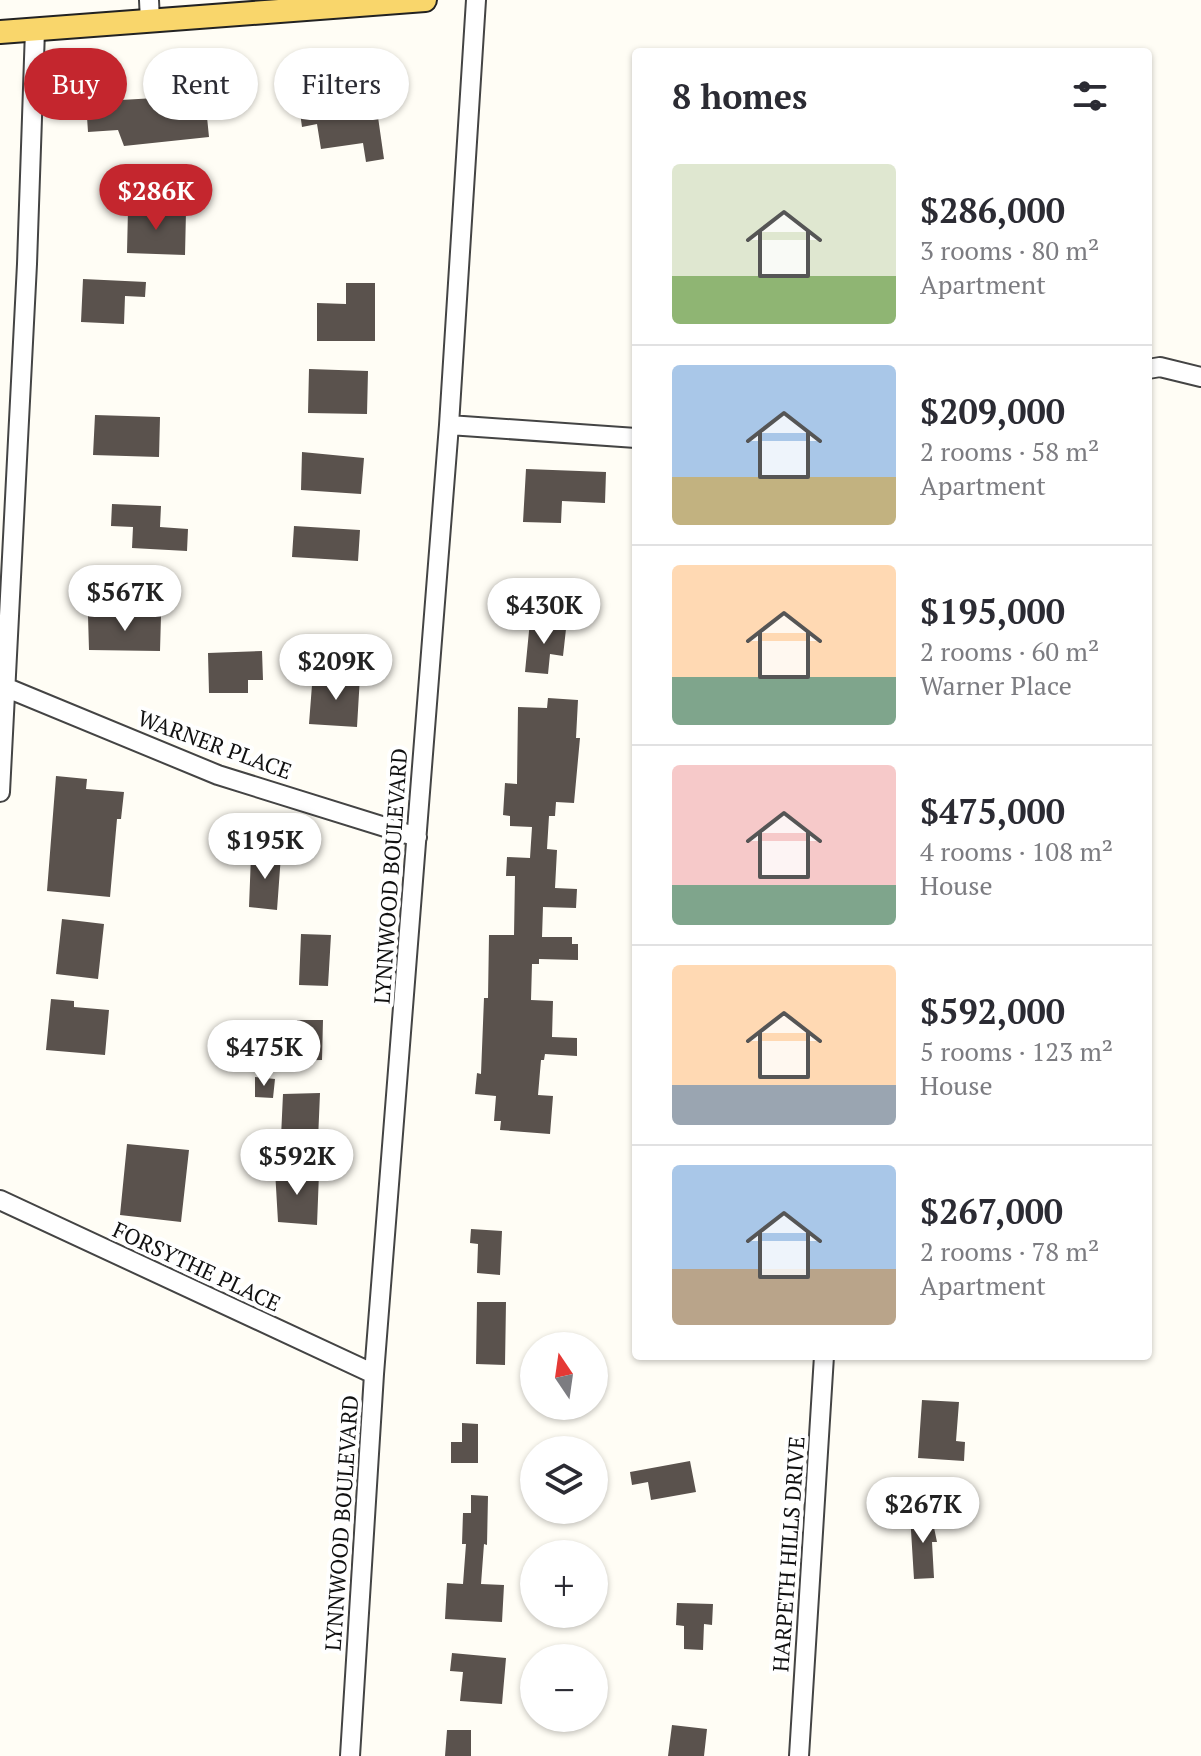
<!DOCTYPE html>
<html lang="en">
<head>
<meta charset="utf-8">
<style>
  :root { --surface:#fff; --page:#f7f7f7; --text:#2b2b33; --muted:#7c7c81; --line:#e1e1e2; --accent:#c4262e }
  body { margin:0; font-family:"PT Serif",serif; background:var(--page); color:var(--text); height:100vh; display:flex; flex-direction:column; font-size:30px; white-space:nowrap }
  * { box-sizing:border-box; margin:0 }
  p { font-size:26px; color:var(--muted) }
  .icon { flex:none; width:44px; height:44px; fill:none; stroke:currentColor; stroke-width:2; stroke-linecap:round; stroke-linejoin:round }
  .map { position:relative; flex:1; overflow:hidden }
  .sheet { position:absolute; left:632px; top:48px; width:520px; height:1312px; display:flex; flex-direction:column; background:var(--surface); border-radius:8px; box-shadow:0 2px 6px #0004 }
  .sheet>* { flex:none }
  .hud { position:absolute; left:24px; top:48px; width:488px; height:72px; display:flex; gap:16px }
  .needle { width:52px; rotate:347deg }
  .controls { position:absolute; left:520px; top:1332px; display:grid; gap:16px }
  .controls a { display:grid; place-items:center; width:88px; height:88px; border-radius:50%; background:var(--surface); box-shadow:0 2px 6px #0004; font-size:40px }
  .price { position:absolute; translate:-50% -68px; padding:0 18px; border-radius:28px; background:#fff; color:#222; font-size:26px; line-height:52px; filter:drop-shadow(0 2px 4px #0008) }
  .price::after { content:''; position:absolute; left:50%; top:48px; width:24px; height:18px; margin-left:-12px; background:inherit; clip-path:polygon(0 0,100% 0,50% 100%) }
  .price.current { background:var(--accent); color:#fff }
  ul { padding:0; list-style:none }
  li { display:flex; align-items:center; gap:24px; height:200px; padding:0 40px }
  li+li { border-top:2px solid var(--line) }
  li span { display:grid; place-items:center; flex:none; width:224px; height:160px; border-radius:8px; color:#555 }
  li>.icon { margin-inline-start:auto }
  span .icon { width:96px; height:96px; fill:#fffc; stroke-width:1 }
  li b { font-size:34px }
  h2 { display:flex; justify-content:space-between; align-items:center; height:96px; padding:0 40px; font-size:34px }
  .pill { padding:0 28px; border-radius:36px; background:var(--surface); box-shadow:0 2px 6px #0004; font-size:28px; line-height:72px }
  .pill.current { background:var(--accent); color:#fff }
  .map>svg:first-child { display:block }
  .building { fill:#5a524d }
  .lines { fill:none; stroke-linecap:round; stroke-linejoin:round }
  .minor-casing { stroke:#444; stroke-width:22 }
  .major-casing { stroke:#222; stroke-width:26 }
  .minor { stroke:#fff; stroke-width:18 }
  .major { stroke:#f9d66b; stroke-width:22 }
  .labels { text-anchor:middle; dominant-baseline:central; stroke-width:8; stroke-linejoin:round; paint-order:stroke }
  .street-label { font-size:22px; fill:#111; stroke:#fff }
</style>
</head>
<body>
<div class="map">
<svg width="1201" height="1756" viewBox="0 0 1201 1756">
  <rect width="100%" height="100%" fill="#fffdf5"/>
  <path class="building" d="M376 79 380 110H377L384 159 366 162 363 143 321 149 317 124 302 127 297 91Z
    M173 97 170 111 206 107 209 137 124 146 118 130 88 132 86 102Z
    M128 209 186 211 185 255 127 253Z
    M83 279 146 282 145 297 125 296 124 324 81 322Z
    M346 283H375V341H317V303L346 304Z
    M309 369 368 371 367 414 308 413Z
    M95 415 160 417 159 457 93 455Z
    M302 452 364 458 361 494 301 490Z
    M526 469 606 472 605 503 562 501 561 523 523 522Z
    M112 504 161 506 160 527 188 529 187 551 132 548 133 527 111 526Z
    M294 526 360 530 358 561 292 557Z
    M88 616H161L160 651 89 650Z
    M530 621 559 624V628L566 629 563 656 550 654 548 674 525 672Z
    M262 651 263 680H248V693H209L208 653Z
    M335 674 360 676 357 727 309 724 312 685 334 686Z
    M548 698 578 700 576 738H580L574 803 556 802 555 816H549L547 849 557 850 555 888 577 889 576 908 543 907 542 937H572V944H578V960L539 959V964H532L531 1000 553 1001 552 1037 577 1038V1056L545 1054 544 1060H541L538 1095 553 1096 550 1134 500 1130 501 1121H494L496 1096 475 1094 477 1073 481 1074 484 998H488L489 935H514L515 876H506L507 857 530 858 532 827 510 826V816L503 815 505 783 517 784 518 707 547 708Z
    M56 776 87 779 86 789 124 792 121 819H117L110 897 47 891Z
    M251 855H281L277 910 249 907Z
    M62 919 104 924 98 979 56 974Z
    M301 934 331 935 328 986 299 985Z
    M51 999 74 1001V1007L109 1010 105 1055 46 1050Z
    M297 1020H323L322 1060 275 1061V1042H298Z
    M255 1077 275 1079 273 1098 255 1097Z
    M320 1093 318 1140 281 1137 283 1094Z
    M127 1144 189 1150 181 1222 120 1215Z
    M275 1170 319 1173 317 1225 278 1222Z
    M471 1229 502 1231 500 1275 477 1273 478 1244 470 1243Z
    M477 1302H506L505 1365 476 1364Z
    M922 1400 959 1402 956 1441 965 1442 964 1461 918 1458Z
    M462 1423 478 1424V1463H451V1442H462Z
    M690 1461 696 1492 651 1500 648 1482 632 1485 630 1472Z
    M471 1495 488 1496 487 1545 484 1544 481 1584 504 1585 502 1622 445 1619 447 1583 463 1584 466 1544H462L463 1513H471Z
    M931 1513 937 1542H932L934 1578 914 1579 910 1514Z
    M677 1603 713 1604 712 1625 704 1624 703 1650 684 1649V1626L676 1625Z
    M452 1653 506 1658 502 1704 460 1701 463 1672 450 1671Z
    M672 1725 707 1729 704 1756H668Z
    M447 1730H471V1756H445Z"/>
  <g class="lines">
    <g class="minor-casing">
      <path id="minor" d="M149 0 150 21
        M1148 369 1160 367 1201 377
        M449 425 636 438
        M0 685 218 775 417 837
        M0 792 27 264 35 30
        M0 1200 374 1374
        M350 1756 374 1374 449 425 476 0
        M799 1756 824 1356"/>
    </g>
    <g class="major-casing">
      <path id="major" d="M0 32 425 0"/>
    </g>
    <use href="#minor" class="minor"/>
    <use href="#major" class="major"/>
  </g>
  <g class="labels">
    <g class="street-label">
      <text transform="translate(215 744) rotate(20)">WARNER PLACE</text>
      <text transform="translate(390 876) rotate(-86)">LYNNWOOD BOULEVARD</text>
      <text transform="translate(197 1266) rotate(25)">FORSYTHE PLACE</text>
      <text transform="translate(341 1523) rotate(-86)">LYNNWOOD BOULEVARD</text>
      <text transform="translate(788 1554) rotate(-86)">HARPETH HILLS DRIVE</text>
    </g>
  </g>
</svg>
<div class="controls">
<a><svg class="needle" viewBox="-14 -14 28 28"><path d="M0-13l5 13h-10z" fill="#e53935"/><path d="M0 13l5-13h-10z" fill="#7c7c81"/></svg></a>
<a><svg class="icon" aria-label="layers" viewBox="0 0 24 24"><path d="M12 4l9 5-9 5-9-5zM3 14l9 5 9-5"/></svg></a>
<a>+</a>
<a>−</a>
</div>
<b class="price current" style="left:156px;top:232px">$286K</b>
<b class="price" style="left:125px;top:633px">$567K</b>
<b class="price" style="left:544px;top:646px">$430K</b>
<b class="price" style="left:336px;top:702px">$209K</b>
<b class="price" style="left:265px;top:881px">$195K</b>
<b class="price" style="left:264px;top:1088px">$475K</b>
<b class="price" style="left:297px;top:1197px">$592K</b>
<b class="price" style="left:923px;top:1545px">$267K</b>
<div class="hud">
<a class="pill current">Buy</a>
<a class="pill">Rent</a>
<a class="pill">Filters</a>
</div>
<section class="sheet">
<h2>8 homes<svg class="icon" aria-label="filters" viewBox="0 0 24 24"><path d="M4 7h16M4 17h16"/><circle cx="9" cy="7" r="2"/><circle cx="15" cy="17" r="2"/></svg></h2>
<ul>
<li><span style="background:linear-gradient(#dfe7d0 70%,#8fb573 0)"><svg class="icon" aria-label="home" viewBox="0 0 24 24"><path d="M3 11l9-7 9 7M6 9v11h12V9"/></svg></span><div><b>$286,000</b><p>3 rooms · 80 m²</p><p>Apartment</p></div></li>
<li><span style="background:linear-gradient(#a9c7e8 70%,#c2b280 0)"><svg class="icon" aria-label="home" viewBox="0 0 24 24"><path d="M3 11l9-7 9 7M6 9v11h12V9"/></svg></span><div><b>$209,000</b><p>2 rooms · 58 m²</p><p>Apartment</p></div></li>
<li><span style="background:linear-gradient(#ffd9b3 70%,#7fa58c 0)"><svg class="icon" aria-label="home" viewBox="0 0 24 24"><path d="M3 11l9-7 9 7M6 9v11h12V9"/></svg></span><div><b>$195,000</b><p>2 rooms · 60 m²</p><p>Warner Place</p></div></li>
<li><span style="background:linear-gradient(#f6c9c9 75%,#7fa58c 0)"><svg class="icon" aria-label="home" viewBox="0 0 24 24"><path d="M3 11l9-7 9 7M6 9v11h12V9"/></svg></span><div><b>$475,000</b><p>4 rooms · 108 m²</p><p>House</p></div></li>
<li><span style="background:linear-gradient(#ffd9b3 75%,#9aa5b1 0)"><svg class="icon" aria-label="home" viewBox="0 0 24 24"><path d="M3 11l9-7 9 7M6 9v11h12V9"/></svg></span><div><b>$592,000</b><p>5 rooms · 123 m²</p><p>House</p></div></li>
<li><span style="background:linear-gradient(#a9c7e8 65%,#b9a48a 0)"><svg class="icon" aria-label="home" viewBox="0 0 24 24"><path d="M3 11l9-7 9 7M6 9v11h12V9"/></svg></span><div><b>$267,000</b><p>2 rooms · 78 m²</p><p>Apartment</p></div></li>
</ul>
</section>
</div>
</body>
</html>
